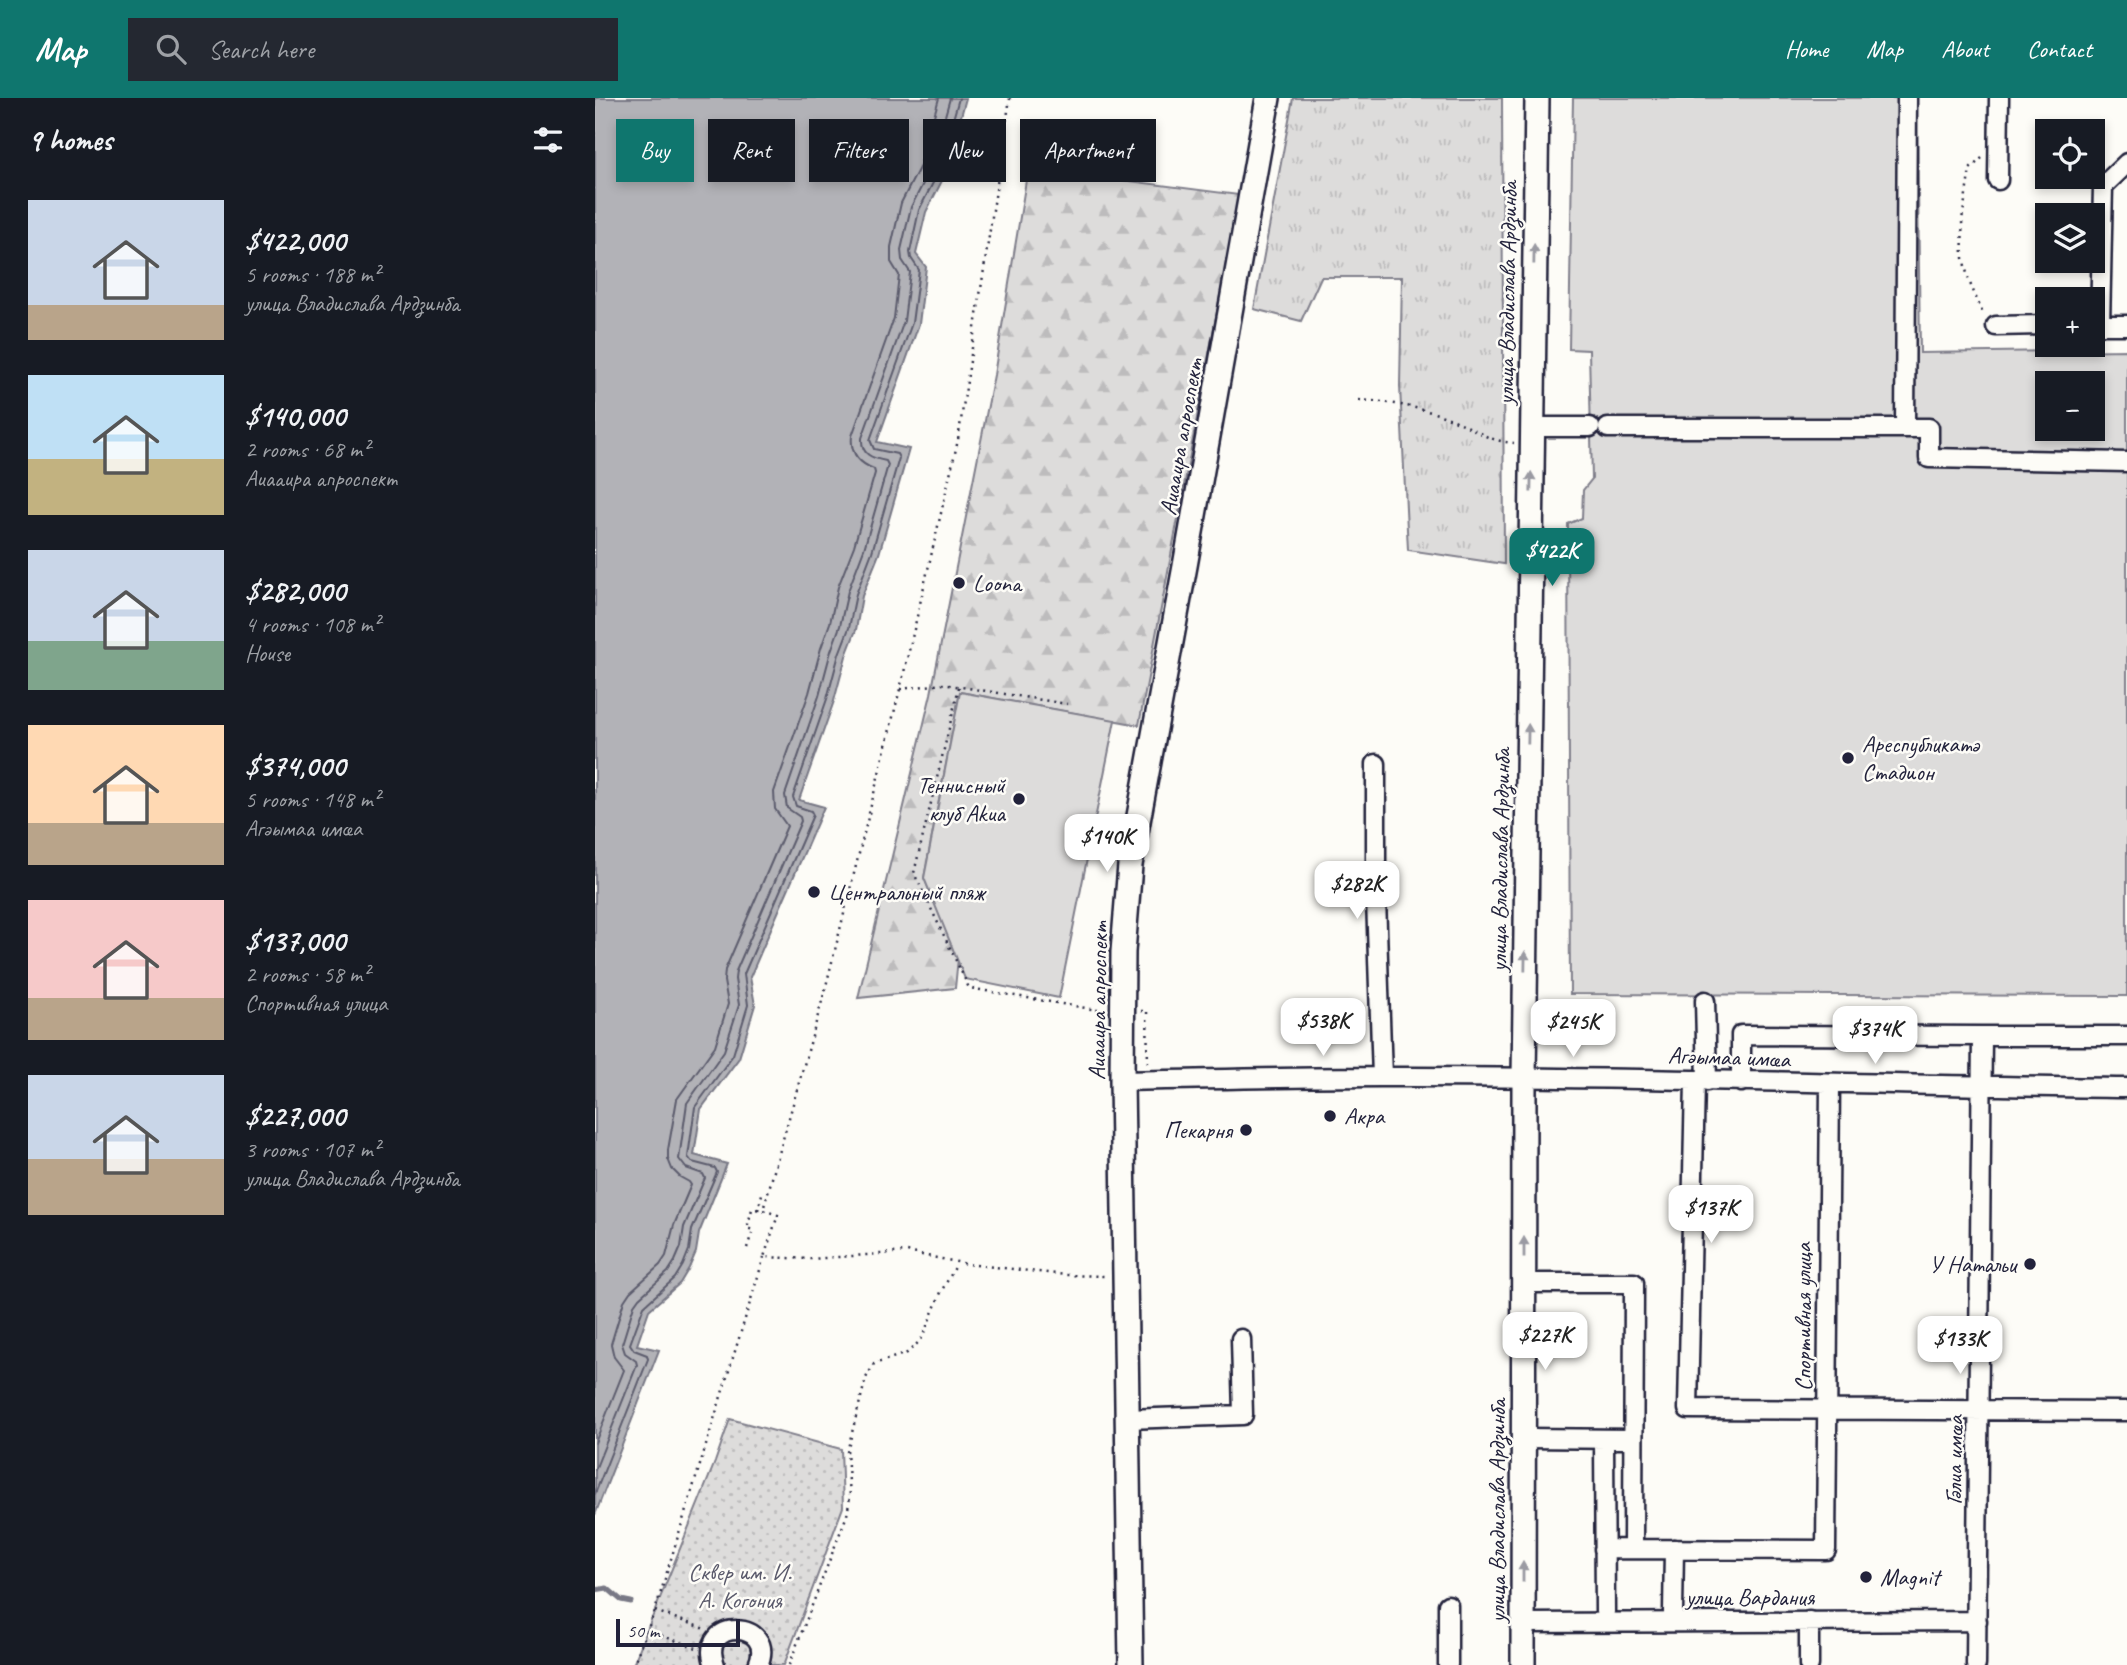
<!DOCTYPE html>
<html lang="en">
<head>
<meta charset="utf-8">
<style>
  :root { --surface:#171b24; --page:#242831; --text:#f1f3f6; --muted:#9ea1a6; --accent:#0f766e }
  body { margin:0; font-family:Caveat,sans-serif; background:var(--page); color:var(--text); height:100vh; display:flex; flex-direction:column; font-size:26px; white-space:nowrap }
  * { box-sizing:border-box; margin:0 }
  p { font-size:23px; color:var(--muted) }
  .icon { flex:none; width:38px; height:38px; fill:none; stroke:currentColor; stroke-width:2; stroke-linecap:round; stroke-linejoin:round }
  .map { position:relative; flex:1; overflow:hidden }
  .panel { display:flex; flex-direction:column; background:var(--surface); width:595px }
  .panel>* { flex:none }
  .top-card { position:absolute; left:21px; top:21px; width:665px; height:63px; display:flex; gap:14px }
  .tools { position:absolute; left:1440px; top:21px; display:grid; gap:14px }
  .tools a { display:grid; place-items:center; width:70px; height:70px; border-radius:0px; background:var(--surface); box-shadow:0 4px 10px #0003; font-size:35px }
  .scale { position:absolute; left:21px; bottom:18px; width:124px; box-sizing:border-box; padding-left:7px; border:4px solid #22223b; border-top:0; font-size:19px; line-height:24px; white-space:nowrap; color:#22223b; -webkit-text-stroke:5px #fdfcf7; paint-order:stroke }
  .price { position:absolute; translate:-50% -60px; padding:0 16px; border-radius:14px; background:#fff; color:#222; font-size:23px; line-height:46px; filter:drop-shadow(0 2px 4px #0008) }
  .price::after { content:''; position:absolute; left:50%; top:42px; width:21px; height:16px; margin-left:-10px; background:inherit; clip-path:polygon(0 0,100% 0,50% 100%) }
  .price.on { background:var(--accent); color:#fff }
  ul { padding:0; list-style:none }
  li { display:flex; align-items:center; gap:21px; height:175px; padding:0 28px }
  li span { display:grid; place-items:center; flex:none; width:196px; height:140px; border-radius:0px; color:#555 }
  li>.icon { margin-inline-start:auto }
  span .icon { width:84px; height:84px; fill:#fffc; stroke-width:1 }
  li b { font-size:30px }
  h2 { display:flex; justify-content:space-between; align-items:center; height:84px; padding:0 28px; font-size:30px }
  .pill { padding:0 24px; border-radius:0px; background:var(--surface); box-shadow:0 4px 10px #0003; font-size:24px; line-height:63px }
  .pill.on { background:var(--accent); color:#fff }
  header { display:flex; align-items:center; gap:42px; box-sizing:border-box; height:98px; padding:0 35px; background:var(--accent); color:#fff }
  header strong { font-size:33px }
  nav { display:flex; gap:38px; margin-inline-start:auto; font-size:24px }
  .search { width:490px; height:63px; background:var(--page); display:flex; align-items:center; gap:18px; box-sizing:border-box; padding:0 24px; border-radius:0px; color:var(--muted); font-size:26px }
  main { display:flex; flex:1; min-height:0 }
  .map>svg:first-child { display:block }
  .grass { fill:url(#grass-tufts); stroke:#807f8b; stroke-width:2 }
  .forest { fill:url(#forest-firs); stroke:#807f8b; stroke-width:2 }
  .park { fill:url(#park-dots); stroke:#807f8b; stroke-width:2 }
  .pitch { fill:#dddcdb; stroke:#807f8b; stroke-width:2; fill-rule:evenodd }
  .water { fill:#b2b2b7; stroke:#787885; stroke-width:2 }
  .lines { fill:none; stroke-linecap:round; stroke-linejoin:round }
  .shore { stroke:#5c5c6d; stroke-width:2 }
  .stream { stroke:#787885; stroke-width:5 }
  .minor-casing { stroke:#22223b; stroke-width:23 }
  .major-casing { stroke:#22223b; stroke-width:28 }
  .path { stroke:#22223b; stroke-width:2.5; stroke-dasharray:2 5; stroke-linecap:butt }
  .minor { stroke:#fdfcf7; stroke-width:18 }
  .major { stroke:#fdfcf7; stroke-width:23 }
  .oneway { fill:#9a9aa2 }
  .poi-dot { fill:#22223b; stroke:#fdfcf7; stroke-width:2.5 }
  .labels { text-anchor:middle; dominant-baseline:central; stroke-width:5; stroke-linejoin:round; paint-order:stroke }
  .street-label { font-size:24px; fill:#22223b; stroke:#fdfcf7 }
  .poi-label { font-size:24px; fill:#22223b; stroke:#fdfcf7; text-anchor:start }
  .park-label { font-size:24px; fill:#5a5a6b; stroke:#fdfcf7 }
</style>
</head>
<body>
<header>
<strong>Map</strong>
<div class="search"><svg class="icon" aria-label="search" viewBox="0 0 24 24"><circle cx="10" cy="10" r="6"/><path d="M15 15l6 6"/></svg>Search here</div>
<nav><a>Home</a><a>Map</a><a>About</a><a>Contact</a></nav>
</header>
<main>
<section class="panel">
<h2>9 homes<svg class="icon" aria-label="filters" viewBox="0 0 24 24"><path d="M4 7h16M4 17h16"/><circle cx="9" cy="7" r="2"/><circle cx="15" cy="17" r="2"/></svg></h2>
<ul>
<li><span style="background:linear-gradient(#c9d6e8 75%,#b9a48a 0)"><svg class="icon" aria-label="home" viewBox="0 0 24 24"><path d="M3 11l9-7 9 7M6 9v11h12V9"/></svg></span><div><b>$422,000</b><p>5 rooms · 188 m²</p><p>улица Владислава Ардзинба</p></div></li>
<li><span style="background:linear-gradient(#bfe0f5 60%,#c2b280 0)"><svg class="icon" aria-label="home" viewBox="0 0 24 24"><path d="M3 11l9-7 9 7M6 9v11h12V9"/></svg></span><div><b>$140,000</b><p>2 rooms · 68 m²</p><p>Аиааира апроспект</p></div></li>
<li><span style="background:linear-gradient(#c9d6e8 65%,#7fa58c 0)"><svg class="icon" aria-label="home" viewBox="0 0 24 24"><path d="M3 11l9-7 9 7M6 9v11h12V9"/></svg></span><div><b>$282,000</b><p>4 rooms · 108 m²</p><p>House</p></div></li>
<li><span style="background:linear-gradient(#ffd9b3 70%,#b9a48a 0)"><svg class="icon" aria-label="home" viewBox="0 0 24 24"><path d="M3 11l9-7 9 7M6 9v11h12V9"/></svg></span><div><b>$374,000</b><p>5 rooms · 148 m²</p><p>Агәымаа имҩа</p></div></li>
<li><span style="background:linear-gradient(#f6c9c9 70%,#b9a48a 0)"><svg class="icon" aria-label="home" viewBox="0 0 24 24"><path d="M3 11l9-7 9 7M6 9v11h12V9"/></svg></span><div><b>$137,000</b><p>2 rooms · 58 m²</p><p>Спортивная улица</p></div></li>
<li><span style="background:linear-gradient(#c9d6e8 60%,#b9a48a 0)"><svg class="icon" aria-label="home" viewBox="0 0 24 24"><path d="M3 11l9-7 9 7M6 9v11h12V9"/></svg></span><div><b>$227,000</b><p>3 rooms · 107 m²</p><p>улица Владислава Ардзинба</p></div></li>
</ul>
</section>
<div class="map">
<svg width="1532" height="1567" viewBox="0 0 1532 1567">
  <defs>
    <pattern id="grass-tufts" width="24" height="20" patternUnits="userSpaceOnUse" patternTransform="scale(1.75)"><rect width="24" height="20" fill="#dddcdb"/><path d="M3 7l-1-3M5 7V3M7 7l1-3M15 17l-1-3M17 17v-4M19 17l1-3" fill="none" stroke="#bdbcbd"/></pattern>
    <pattern id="forest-firs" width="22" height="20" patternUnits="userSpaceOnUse" patternTransform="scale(1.75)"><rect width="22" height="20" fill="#dddcdb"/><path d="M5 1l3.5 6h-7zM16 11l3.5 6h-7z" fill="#bdbcbd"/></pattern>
    <pattern id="park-dots" width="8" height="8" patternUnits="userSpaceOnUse" patternTransform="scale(1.75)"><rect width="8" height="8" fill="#dddcdb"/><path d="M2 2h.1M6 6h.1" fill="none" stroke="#bdbcbd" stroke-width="1.8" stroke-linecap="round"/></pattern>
  </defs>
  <rect width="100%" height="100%" fill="#fdfcf7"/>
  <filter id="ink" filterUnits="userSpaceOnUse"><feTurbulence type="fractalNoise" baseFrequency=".0143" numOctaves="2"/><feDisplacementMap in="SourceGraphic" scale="14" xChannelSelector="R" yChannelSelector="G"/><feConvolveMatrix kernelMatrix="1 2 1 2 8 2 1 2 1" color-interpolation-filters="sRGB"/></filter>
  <g filter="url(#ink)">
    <path class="grass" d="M698 0H907L909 466 813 452 805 288 807 179H726L706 223 659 211Z"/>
    <path class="forest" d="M433 70 644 97 544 627 365 594 329 780 363 860 360 890 263 900 336 596 399 277Z"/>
    <path class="park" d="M135 1321 246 1351 248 1409 189 1567H38L120 1364Z"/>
    <path class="pitch" d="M978 0H1322L1325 255 1532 252V898L975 896 973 426 987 420 988 392 997 381 994 252 974 251ZM1452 285H1498V331H1452Z
      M365 594 520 622 464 900 370 881 329 780Z"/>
    <path class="water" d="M0 0H371L350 77 331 114 321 156 331 169 324 226 282 344 314 351 284 456 267 498 261 532 251 558 239 603 204 702 229 709 155 879 160 907 144 960 106 1011 99 1057 132 1066 104 1135 101 1154 94 1170 85 1185 54 1212 42 1247 64 1252 0 1417Z"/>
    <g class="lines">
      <path class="shore" d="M0 1345 29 1272 19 1259 16 1246 29 1203 35 1194 65 1167 71 1158 79 1127 96 1087 94 1084 85 1079 77 1071 73 1061V1052L82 1001 120 948 133 906 129 883 130 872 192 728 180 711 179 694 214 595 226 550 235 525 243 489 259 448 280 375 279 371C263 365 255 355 257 338L299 220 304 177 296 164V149L306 105 325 68 344 0
        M0 1372 42 1267 41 1263 30 1255 27 1246 39 1207 44 1200 73 1174 80 1163 86 1149 89 1129 110 1080 108 1076 91 1070 84 1061 92 1005 129 953 144 907 140 881 141 873 206 723 205 719 192 710 190 697 224 598 236 553 245 528 253 493 269 451 293 367 291 363C277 360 266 357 267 340L309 223 315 174 307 162 306 152 316 109 335 72 355 0
        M0 1396 53 1261 52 1257 39 1252 35 1246 49 1208 80 1180 88 1167 94 1152 97 1132 122 1074 120 1070 97 1064 93 1059 100 1009 138 957 153 907 149 876 218 717 216 713 201 708 198 699 232 601 244 556 254 530 261 496 277 454 304 360 302 356 279 351 275 342 317 225 324 172 316 160 315 154 324 112 343 75 364 0"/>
      <path class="stream" d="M0 1492 12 1490 26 1502 36 1504"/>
      <g class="minor-casing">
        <path id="minor" d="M1403 82 1404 0
          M1498 227H1532
          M1505 227 1508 88 1532 65
          M1401 228 1452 227
          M936 329H995
          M1013 330H1334V360L1532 364
          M1310 330 1312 0
          M781 666V801L787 979
          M1110 903 1112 983
          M1387 938H1532
          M527 983C613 981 700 979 786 979 1035 978 1283 987 1532 990
          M1100 983 1093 1311 1532 1313
          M1146 984V937L1387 938 1381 1567
          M929 1185H1039L1038 1450
          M532 1321 648 1317 646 1241
          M928 1340 1038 1341
          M1009 1341 1010 1514
          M1009 1451 1231 1452 1235 986
          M853 1507V1567
          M1078 1514 1079 1451
          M1214 1523V1567
          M928 1525 1382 1523
          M120 1567C101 1520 183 1521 163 1567"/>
      </g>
      <g class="major-casing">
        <path id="major" d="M536 1567 527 983 528 854 535 767 590 468 673 0
          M928 1567 929 980 942 0"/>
      </g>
      <path class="path" d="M415 0 363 342 307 583 229 896 168 1112 183 1117 169 1159 216 1161 312 1154 372 1166 471 1177 509 1178
        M1387 60 1375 71 1367 122 1368 160 1374 183 1389 218
        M764 302C797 304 829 310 859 322 885 333 889 342 919 345
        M364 589 319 775 374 890 508 913
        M305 591 348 586 472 606
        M546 913H552L553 967
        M163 1112 168 1092
        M152 1150 158 1132 152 1130 157 1111 168 1112
        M60 1513 110 1531
        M53 1533 102 1550
        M38 1567 60 1513 169 1159
        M194 1567 252 1417 255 1399 252 1354 271 1280 279 1266 312 1255 326 1242 347 1192 362 1166"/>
      <use href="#minor" class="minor"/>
      <use href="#major" class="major"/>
    </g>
    <defs><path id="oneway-solid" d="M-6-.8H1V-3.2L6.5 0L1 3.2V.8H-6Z" transform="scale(1.75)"/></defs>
    <g class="oneway">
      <use href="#oneway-solid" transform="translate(939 156) rotate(-89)"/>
      <use href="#oneway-solid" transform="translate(936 384) rotate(-89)"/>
      <use href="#oneway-solid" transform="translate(933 636) rotate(-89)"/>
      <use href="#oneway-solid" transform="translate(930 863) rotate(-89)"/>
      <use href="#oneway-solid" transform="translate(929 1149) rotate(-90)"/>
      <use href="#oneway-solid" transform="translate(928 1474) rotate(-90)"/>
    </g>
  </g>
  <g class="poi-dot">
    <circle cx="364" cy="485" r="7"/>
    <circle cx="1253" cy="660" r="7"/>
    <circle cx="424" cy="701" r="7"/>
    <circle cx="219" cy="794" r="7"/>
    <circle cx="735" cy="1018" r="7"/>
    <circle cx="651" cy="1032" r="7"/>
    <circle cx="1435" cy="1166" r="7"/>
    <circle cx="1271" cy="1479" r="7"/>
  </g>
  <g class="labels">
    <g class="street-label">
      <text transform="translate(912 195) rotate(-89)">улица Владислава Ардзинба</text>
      <text transform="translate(586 339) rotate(-80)">Аиааира апроспект</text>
      <text transform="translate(905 762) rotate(-89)">улица Владислава Ардзинба</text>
      <text transform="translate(503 903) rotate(-89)">Аиааира апроспект</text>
      <text transform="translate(1134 959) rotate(2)">Агәымаа имҩа</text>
      <text transform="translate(1208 1219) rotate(-90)">Спортивная улица</text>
      <text transform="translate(1359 1362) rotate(-89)">Гәлиа имҩа</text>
      <text transform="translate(902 1413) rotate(-90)">улица Владислава Ардзинба</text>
      <text x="1155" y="1499">улица Вардания</text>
    </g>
    <g class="poi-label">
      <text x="378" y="485">Loona</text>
      <text x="1267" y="646">Ареспубликатә<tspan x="1267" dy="28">Стадион</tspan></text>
      <text x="410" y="687" text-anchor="end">Теннисный<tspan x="410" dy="28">клуб Akua</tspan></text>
      <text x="233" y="794">Центральный пляж</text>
      <text x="749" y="1018">Акра</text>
      <text x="637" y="1032" text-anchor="end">Пекарня</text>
      <text x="1421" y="1166" text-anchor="end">У Натальи</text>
      <text x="1285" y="1479">Magnit</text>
    </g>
    <g class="park-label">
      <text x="145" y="1474">Сквер им. И.<tspan x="145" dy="28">А. Когония</tspan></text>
    </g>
  </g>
</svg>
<div class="tools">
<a><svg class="icon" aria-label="locate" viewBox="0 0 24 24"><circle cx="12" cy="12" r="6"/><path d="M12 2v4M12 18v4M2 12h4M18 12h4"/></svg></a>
<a><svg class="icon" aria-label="layers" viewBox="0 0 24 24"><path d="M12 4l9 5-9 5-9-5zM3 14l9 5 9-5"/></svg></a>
<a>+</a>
<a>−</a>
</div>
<div class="scale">50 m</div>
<b class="price on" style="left:957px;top:490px">$422K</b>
<b class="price" style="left:512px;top:776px">$140K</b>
<b class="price" style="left:762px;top:823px">$282K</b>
<b class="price" style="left:728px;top:960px">$538K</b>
<b class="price" style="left:978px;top:961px">$245K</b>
<b class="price" style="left:1280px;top:968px">$374K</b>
<b class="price" style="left:1116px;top:1147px">$137K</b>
<b class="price" style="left:950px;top:1274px">$227K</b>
<b class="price" style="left:1365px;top:1278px">$133K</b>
<div class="top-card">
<a class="pill on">Buy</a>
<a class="pill">Rent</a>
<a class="pill">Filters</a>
<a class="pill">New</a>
<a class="pill">Apartment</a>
</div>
</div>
</main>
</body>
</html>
